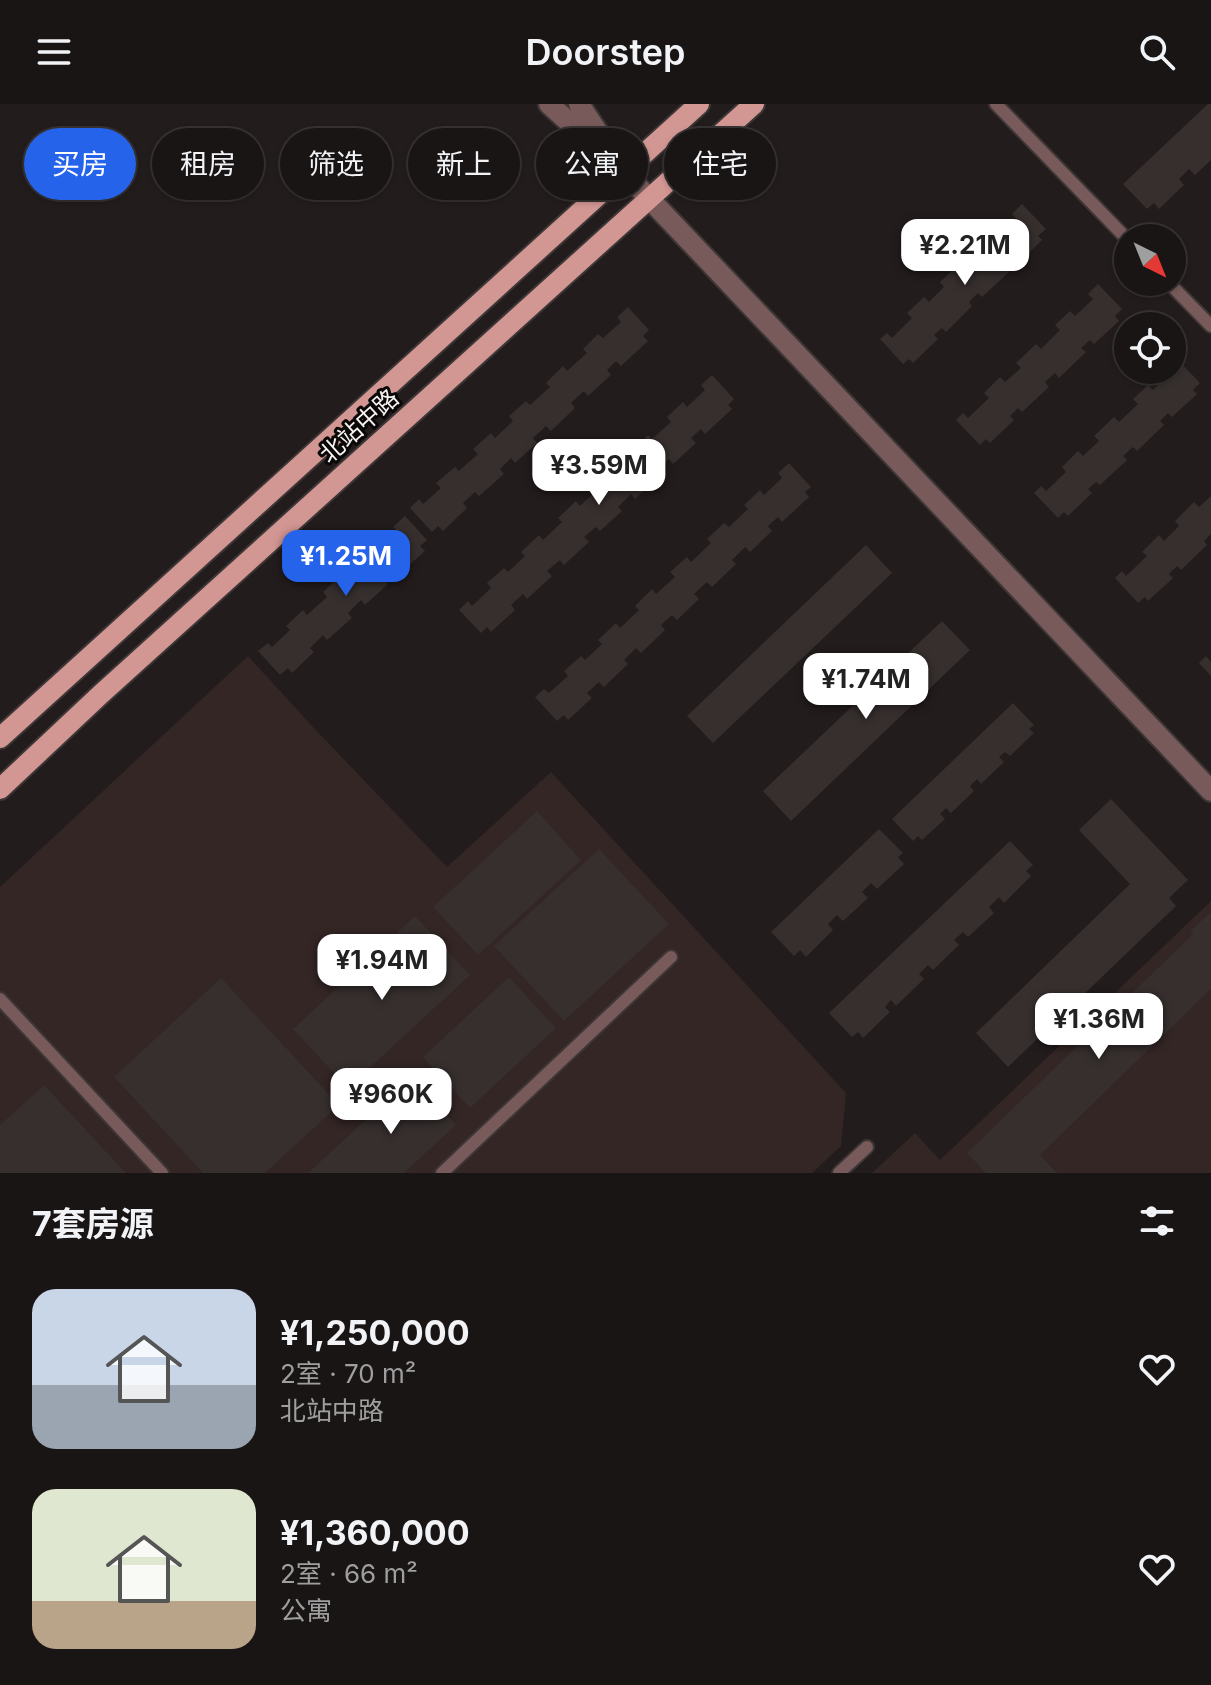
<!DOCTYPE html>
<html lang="zh">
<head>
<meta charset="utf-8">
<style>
  :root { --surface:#1a1515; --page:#272222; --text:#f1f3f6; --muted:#9f9fa0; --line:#383434; --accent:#2563eb }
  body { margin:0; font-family:Inter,"Noto Sans SC",sans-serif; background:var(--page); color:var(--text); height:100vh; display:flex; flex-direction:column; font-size:30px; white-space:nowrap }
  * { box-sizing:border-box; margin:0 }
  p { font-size:26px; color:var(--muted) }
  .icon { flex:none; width:44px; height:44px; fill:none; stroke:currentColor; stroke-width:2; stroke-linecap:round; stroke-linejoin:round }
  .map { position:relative; height:1069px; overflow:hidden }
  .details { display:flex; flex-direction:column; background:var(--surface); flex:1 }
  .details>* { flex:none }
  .guide { position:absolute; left:24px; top:24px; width:800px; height:72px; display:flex; gap:16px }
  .needle { width:52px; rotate:137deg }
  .tools { position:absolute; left:1114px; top:120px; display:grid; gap:16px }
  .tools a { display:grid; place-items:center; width:72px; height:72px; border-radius:50%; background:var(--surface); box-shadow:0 2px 6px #0004,0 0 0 2px var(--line); font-size:40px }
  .price { position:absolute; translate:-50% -68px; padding:0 18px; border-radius:16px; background:#fff; color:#222; font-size:26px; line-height:52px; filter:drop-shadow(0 2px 4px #0008) }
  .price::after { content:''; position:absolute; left:50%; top:48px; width:24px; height:18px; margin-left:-12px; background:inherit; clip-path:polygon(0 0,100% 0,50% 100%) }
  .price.on { background:var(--accent); color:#fff }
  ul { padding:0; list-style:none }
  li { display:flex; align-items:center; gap:24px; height:200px; padding:0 32px }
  li span { display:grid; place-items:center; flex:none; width:224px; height:160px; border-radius:24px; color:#555 }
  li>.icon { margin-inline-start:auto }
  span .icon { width:96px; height:96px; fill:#fffc; stroke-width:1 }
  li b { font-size:34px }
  h2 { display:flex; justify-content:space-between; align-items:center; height:96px; padding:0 32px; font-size:34px }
  .tag { padding:0 28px; border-radius:36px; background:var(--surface); box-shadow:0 2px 6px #0004,0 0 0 2px var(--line); font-size:28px; line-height:72px }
  .tag.on { background:var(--accent); color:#fff }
  header { display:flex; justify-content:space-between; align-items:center; height:104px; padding:0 32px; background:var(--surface); font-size:36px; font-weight:600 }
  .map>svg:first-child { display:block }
  .built { fill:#332625 }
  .building { fill:#362f2e }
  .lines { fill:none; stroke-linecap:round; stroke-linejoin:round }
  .service-casing { stroke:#3d3636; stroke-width:16 }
  .tertiary-casing { stroke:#3d3636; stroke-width:24 }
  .primary-casing { stroke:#3d3636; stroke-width:24 }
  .service { stroke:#775a59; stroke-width:12 }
  .tertiary { stroke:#775a59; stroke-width:20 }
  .primary { stroke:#d29693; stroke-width:20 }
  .labels { text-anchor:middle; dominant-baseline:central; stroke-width:6; stroke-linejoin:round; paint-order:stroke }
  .street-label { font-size:24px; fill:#f8f3f3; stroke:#0a0807 }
</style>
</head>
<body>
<header><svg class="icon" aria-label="menu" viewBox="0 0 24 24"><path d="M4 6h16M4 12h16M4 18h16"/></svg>Doorstep<svg class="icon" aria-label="search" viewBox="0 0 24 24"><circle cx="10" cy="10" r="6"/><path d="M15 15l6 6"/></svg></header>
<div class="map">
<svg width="1211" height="1069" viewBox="0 0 1211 1069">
  <rect width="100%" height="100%" fill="#231c1c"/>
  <path class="built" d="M248 552 312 622 447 763 551 668 846 989 841 1042 812 1069H0V783Z
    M1211 797V1069H872L915 1029 940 1056Z"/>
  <path class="building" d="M1208 0H1211V56L1195 71 1189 65 1179 75 1184 81 1159 105 1154 99 1147 105 1123 80Z
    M1022 100 1046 125 1038 132 1042 136 1018 160 1014 155 1005 164 1009 168 982 193 978 189 969 198 972 202 946 228 942 224 934 231 938 235 913 259 909 255 903 260 880 235 887 229 892 234 912 214 907 209 924 193 929 198 944 183 940 178 959 160 964 164 984 146 979 141 994 127 998 132 1017 115 1012 110Z
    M1098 180 1122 205 1115 212 1119 217 1094 240 1090 236 1081 244 1086 248 1059 274 1055 269 1045 278 1049 283 1022 308 1018 304 1010 312 1014 316 990 339 986 335 980 341 956 316 963 309 968 314 989 294 984 289 1000 273 1005 278 1021 264 1016 259 1036 240 1041 245 1060 226 1055 221 1070 207 1075 212 1093 195 1088 190Z
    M628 203 649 226 643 232 648 237 621 262 616 257 607 266 611 271 588 292 584 287 571 299 575 304 551 327 546 322 533 334 537 339 515 359 511 354 500 365 504 370 479 392 475 388 463 399 467 404 443 427 438 422 432 428 410 404 419 395 423 400 441 384 436 379 455 363 459 367 478 350 473 345 491 329 495 334 513 317 509 312 526 297 530 301 550 283 546 279 563 262 567 267 587 249 583 245 598 230 603 234 621 218 617 213Z
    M1176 254 1200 279 1193 286 1197 290 1172 313 1168 309 1160 317 1164 321 1137 347 1133 343 1123 352 1127 356 1100 381 1096 378 1088 385 1092 389 1068 412 1064 408 1058 414 1034 389 1041 382 1046 387 1066 368 1062 363 1078 347 1083 352 1099 337 1094 332 1114 313 1119 318 1138 300 1133 295 1148 281 1153 286 1171 268 1169 266H1172V258Z
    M712 271 734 295 728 301 732 305 705 330 701 325 691 334 696 339 673 360 669 355 655 368 660 372 635 395 631 390 618 403 622 407 600 427 596 423 584 433 589 438 564 461 560 456 547 467 552 472 527 495 523 490 511 501 515 506 491 528 487 523 481 529 459 506 468 497 472 502 491 484 487 479 504 464 508 468 525 452 521 448 539 431 543 436 562 418 558 414 576 397 580 402 598 385 594 381 611 365 615 370 634 352 630 347 648 331 652 335 671 318 667 313 683 298 687 303 705 286 701 281Z
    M789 359 811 383 805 388 809 393 782 418 778 413 768 422 772 427 750 448 745 443 732 456 736 460 712 483 707 478 694 490 699 495 677 516 672 511 661 521 665 526 641 549 636 544 624 556 628 560 604 583 599 578 587 589 592 594 568 616 564 611 557 617 535 593 544 585 549 589 568 572 564 567 581 552 585 556 602 540 598 536 616 519 620 524 639 506 635 502 652 485 656 490 675 473 670 468 687 453 691 458 711 439 707 435 724 419 729 423 748 405 744 401 760 386 764 391 782 374 778 369Z
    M1211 392V430L1204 437 1207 441 1181 466 1177 462 1169 470 1173 474 1148 497 1145 493 1138 499 1115 474 1122 467 1126 472 1147 452 1142 448 1159 431 1164 437 1179 422 1175 417 1194 398 1199 403Z
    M405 412 427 436 420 442 425 447 398 471 393 467 383 475 388 480 365 501 361 496 348 509 352 514 327 536 323 531 310 544 314 548 292 569 288 564 280 571 258 547 268 539 272 543 290 526 286 522 303 506 307 511 327 493 323 488 340 472 344 476 363 458 359 454 375 439 379 444 398 427 393 423Z
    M866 441 892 469 713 639 687 612Z
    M942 517 970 546 791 717 763 687Z
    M1206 552 1211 558V572L1199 559Z
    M1013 599 1034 621 1029 625 1034 629 1010 652 1005 648 999 653 1004 658 981 680 977 675 970 682 974 687 951 709 946 704 940 710 945 715 922 736 918 732 913 737 892 715Z
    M1111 695 1188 776 1169 794 1176 802 1008 963 976 929 1130 780 1079 726Z
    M537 707 581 756 478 851 433 803Z
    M879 725 903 749 898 753 904 760 877 785 871 779 862 788 868 794 843 817 837 811 828 820 833 826 806 853 800 846 794 852 771 828Z
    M1010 737 1033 761 1026 767 1031 772 1004 799 999 793 989 803 994 809 968 833 963 828 954 836 959 841 933 866 928 861 919 870 924 875 896 902 891 896 885 903 890 908 863 934 858 928 852 933 829 909Z
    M599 745 669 820 564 917 494 842Z
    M1211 808V885L1040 1051 1057 1069H986L967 1049 1193 830 1190 827Z
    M415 812 470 871 348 984 293 925Z
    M509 873 556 924 470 1004 423 953Z
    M221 874 339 1001 265 1069H203L114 973Z
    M412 973 456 1021 404 1069H308Z
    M44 981 126 1069H0V1021Z"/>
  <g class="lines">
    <g class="service-casing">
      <path id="service" d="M996 0 1128 136
        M1168 178 1211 222
        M0 895 162 1069
        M442 1069 671 853
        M839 1069 867 1043"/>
    </g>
    <g class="tertiary-casing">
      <path id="tertiary" d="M549 0 624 68 1211 687
        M579 0 609 45"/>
    </g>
    <g class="primary-casing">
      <path id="primary" d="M0 634 699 0
        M0 685 101 590 754 0"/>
    </g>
    <use href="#service" class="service"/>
    <use href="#tertiary" class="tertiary"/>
    <use href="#primary" class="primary"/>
  </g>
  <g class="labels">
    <g class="street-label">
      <text transform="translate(359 322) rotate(-42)">北站中路</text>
    </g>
  </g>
</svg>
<div class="tools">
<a><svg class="needle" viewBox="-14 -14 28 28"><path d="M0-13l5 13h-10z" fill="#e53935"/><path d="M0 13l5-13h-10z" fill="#9f9fa0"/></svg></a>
<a><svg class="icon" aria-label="locate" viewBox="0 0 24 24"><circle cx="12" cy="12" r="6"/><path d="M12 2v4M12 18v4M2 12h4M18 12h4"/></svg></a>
</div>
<b class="price" style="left:965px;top:183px">¥2.21M</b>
<b class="price" style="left:599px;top:403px">¥3.59M</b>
<b class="price on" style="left:346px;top:494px">¥1.25M</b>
<b class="price" style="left:866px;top:617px">¥1.74M</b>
<b class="price" style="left:382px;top:898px">¥1.94M</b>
<b class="price" style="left:1099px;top:957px">¥1.36M</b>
<b class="price" style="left:391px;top:1032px">¥960K</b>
<div class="guide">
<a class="tag on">买房</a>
<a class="tag">租房</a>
<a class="tag">筛选</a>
<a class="tag">新上</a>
<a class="tag">公寓</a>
<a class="tag">住宅</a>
</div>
</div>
<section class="details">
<h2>7套房源<svg class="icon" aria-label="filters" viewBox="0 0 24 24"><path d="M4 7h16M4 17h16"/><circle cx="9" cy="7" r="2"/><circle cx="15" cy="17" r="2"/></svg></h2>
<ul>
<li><span style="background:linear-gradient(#c9d6e8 60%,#9aa5b1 0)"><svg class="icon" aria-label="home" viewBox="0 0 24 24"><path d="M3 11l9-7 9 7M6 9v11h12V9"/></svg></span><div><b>¥1,250,000</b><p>2室 · 70 m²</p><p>北站中路</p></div><svg class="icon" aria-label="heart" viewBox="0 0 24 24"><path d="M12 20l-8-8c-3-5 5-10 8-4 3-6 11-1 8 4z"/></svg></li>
<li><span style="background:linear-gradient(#dfe7d0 70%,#b9a48a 0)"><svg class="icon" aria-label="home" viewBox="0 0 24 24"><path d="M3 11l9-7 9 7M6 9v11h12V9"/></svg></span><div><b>¥1,360,000</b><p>2室 · 66 m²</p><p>公寓</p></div><svg class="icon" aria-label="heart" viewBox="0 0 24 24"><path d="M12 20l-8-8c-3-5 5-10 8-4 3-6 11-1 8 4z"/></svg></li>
</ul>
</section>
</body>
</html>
